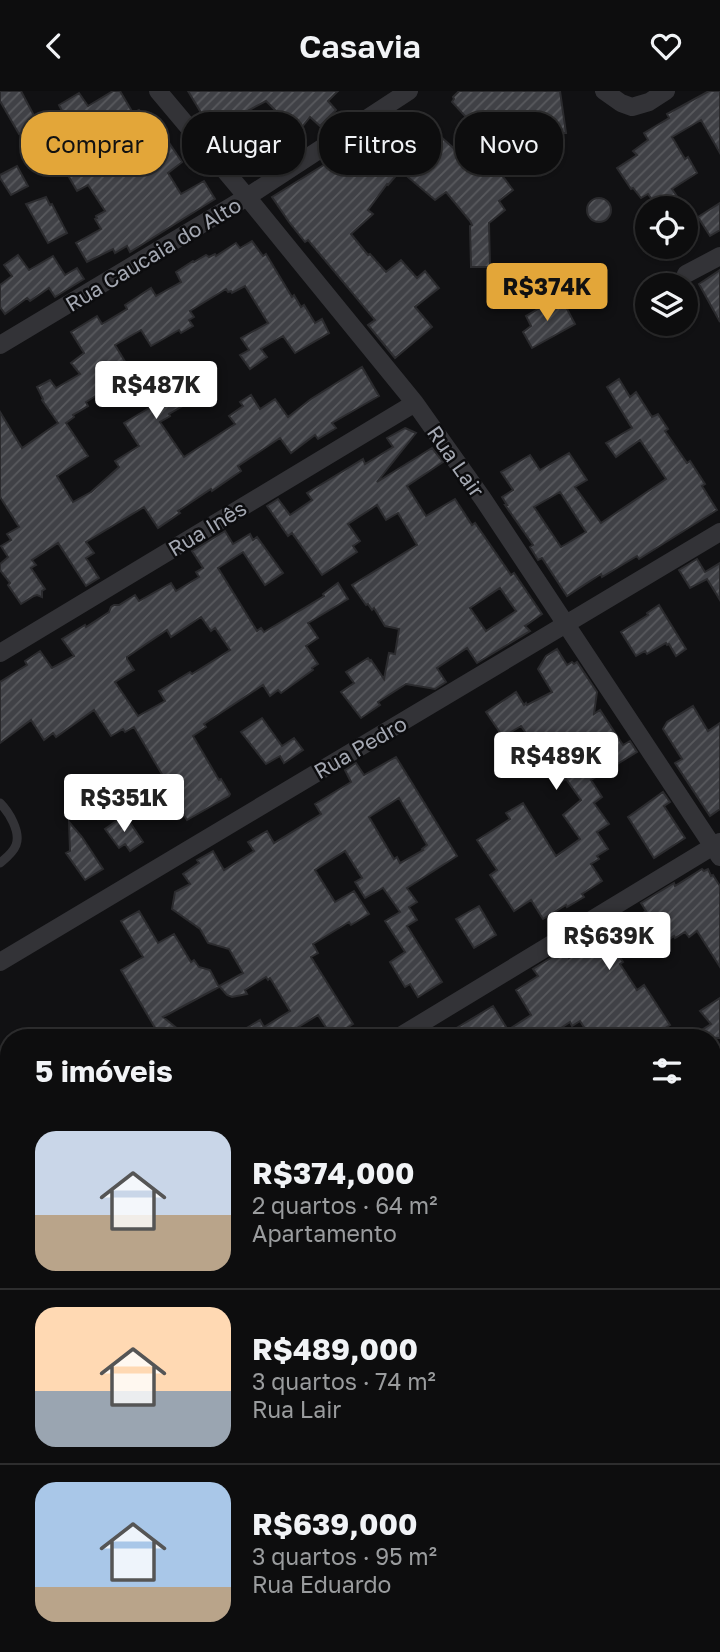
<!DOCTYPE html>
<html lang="pt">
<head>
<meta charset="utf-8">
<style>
  :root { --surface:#0d0d0e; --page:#1b1b1c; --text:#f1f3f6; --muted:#9a9c9e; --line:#2d2d2e; --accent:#e3a639 }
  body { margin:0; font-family:"Golos Text",sans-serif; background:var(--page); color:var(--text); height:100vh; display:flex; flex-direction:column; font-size:26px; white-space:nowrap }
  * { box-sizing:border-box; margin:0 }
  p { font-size:23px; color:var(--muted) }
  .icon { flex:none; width:38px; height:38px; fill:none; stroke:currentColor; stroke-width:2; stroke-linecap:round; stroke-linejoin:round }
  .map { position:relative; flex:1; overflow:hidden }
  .details { position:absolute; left:0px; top:938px; width:721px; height:623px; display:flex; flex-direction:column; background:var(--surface); border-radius:28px 28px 0 0; box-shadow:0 2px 5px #0004,0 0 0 2px var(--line) }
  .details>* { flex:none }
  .hud { position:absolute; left:21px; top:21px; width:679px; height:63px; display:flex; gap:14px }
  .buttons { position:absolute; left:635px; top:105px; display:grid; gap:14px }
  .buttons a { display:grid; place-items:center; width:63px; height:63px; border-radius:50%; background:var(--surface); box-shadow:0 2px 5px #0004,0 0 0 2px var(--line); font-size:35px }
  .price { position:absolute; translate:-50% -60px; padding:0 16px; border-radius:7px; background:#fff; color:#222; font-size:23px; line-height:46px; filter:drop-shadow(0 2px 4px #0008) }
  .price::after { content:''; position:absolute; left:50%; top:42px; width:21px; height:16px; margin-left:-10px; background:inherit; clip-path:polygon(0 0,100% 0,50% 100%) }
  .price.active { background:var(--accent); color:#111 }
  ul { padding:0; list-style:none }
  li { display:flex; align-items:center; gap:21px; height:175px; padding:0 35px }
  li+li { border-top:2px solid var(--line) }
  li span { display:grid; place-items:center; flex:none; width:196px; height:140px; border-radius:21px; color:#555 }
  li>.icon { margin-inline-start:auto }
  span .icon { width:84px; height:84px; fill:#fffc; stroke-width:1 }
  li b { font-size:30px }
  h2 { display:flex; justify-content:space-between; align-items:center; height:84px; padding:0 35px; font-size:30px }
  .chip { padding:0 24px; border-radius:28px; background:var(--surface); box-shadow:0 2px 5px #0004,0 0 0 2px var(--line); font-size:24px; line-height:63px }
  .chip.active { background:var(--accent); color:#111 }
  header { display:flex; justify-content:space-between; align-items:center; height:91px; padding:0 35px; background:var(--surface); font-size:32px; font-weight:600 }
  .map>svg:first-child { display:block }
  .forest { fill:url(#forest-firs) }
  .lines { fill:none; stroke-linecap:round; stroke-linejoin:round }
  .river { stroke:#2c343a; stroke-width:30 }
  .building { fill:url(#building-hatch); stroke:#2b2b2e; stroke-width:2; fill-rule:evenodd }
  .lane { stroke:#333337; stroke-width:9 }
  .street { stroke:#333337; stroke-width:18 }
  .secondary { stroke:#414247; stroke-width:24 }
  .labels { text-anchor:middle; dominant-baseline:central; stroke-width:5; stroke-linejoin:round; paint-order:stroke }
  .street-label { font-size:21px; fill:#a4a8b2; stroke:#0c0c0e }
</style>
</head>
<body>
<header><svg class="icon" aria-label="back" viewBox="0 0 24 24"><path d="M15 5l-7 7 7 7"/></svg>Casavia<svg class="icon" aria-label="heart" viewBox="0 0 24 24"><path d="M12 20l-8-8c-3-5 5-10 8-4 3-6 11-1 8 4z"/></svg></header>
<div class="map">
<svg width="720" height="1561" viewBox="0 0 720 1561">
  <defs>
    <pattern id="forest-firs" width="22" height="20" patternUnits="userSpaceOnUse" patternTransform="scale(1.75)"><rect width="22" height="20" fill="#1e251f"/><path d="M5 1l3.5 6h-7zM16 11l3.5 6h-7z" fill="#3c423d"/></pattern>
    <pattern id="building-hatch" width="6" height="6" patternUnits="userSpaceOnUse" patternTransform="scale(1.75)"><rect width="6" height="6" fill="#404146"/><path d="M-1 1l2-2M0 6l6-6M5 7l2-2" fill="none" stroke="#595a5e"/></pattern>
  </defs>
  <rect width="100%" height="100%" fill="#111113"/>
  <path class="forest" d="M0 1379 9 1384V1517L0 1510Z
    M188 1552H245L252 1561H194Z
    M406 1552H553L559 1561H412Z"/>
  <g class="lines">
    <path class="river" d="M658 1552 675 1561"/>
  </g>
  <path class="building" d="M0 0H21L38 32 19 43 0 10Z
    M113 0H120L133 22 139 19 153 36 154 35 160 45 163 43 182 71 168 82 181 103 204 90 215 108 130 161 127 155 115 162 113 158 87 171 76 152 101 138 95 128 97 127 96 125 105 120 88 94 77 100 69 86 72 84 64 69 80 62 88 77 91 75 94 79 116 68 100 40 79 52 59 14 79 2 88 15Z
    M188 0H338L328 10 336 19 320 35 310 26 286 56 244 83 231 65 229 66 197 29 203 25ZM266 10 283 27 282 28 286 31 255 52 238 25Z
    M459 0H560L566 42H562L563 52 540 56 538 46 515 59 509 50 489 67 513 99 499 110 505 119 489 132 490 176H471L470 135 472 134 470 130 446 101 435 109 402 81 414 69 395 47 415 23 458 61 478 39 452 11 454 8 453 6Z
    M709 0H720V62L701 29 672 46 685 68 688 66 697 82 672 98 685 117H658L648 103 641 107 633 97 631 98 617 77 637 64 633 60 648 49 644 42 669 27 667 23Z
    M366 48 400 80 388 94 387 93 368 119 373 123 351 143 368 164 370 163 386 181 401 169 417 187 425 180 439 197 415 216 432 236 395 267 368 234 375 229 308 149 305 151 289 131 272 106Z
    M17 75 28 95 11 104 0 87V84Z
    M46 106 50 114 52 113 67 142 48 152 26 113Z
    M587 119a12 12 0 1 1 24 0a12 12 0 1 1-24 0Z
    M720 112V139L710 145 698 126Z
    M252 150 263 165 266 163 292 206 294 204 301 216 304 214 315 232 322 228 329 242 295 262 283 245 261 258 267 266 250 278 240 264 249 259 241 247 268 232 245 195 232 202 231 200 228 201 226 198 190 220 194 226 189 229 193 235 181 242 179 239 151 255 141 239 115 254 132 282 86 311 88 315 73 324 74 326 66 332 88 365 57 385 73 411 91 401 119 376 115 370 139 355 124 332 186 295 195 308 169 323 170 325 160 331 184 366 235 333 229 325 243 315 240 311 251 304 260 318 275 308 288 326 311 308 362 276 379 305 332 332 336 337 318 348 315 344 291 362 280 347 238 375 241 380 212 400 211 398 178 420 180 422 158 437 144 416 86 451 94 462 86 467 99 487 86 495 58 452 32 469 36 474 31 477 45 498 42 500V506L37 504 34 505 21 513 8 494 10 492 0 479V473L8 466 1 455 11 449 7 443 19 436 0 406V321L22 357 58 332 42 309 43 308 37 296 50 289 56 297 80 283 71 272 84 262 71 241 97 225 102 233 127 218 125 214 151 197 156 205 181 191 176 181 193 170 194 171 206 164 209 166 215 163 216 165 236 152 240 157Z
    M18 164 29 179 53 165 65 184 77 177 84 188 55 206 49 197 30 210 27 207 5 223 0 216V194L12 185 4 174Z
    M720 179V231L699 193Z
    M556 208 560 217 565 214 575 233 532 257 523 241 531 235 526 225Z
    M619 288 630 306 636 301 652 326 658 323 668 338 665 340 687 372 690 370 705 393 702 395 717 419 639 468 637 465 602 486 601 483 567 505 542 467 538 469 530 456 533 454 505 414H507L502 406 513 399 501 381 530 364 540 379 569 362 587 389 575 396 601 432 666 388 640 349 616 366 606 352 632 337 607 296ZM560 401 586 441 561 456 534 416Z
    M405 337 416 342 377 391 432 357 443 371 407 395 426 425 455 408 472 434 475 432 511 484 514 482 542 523 525 535 530 540 477 572 467 557 437 577 446 591 435 598 406 593 378 611 380 614 361 627 341 601 354 592 346 581 368 567 370 570 371 569 384 588 389 562 395 563 399 538 385 535 374 517 372 519 368 513 366 514 352 494 417 454 398 422 386 429 377 414 348 433 360 450 353 455 357 461 322 484 292 442 288 445 267 415 278 408 290 424 312 409 307 402 363 368 365 373 393 356 387 347ZM500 497 516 520 486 540 470 517Z
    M225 440 233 453 250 443 253 449 257 446 283 482 265 494 243 461 218 477 257 540 261 537 264 541 324 505 323 503 338 492 348 508 308 532 318 547 306 555 318 573 312 577 313 579 281 602 278 599 270 605 263 594 204 633 206 636 193 645 219 689 221 688 230 703 229 705 187 729 177 713 179 712 134 636 125 641 123 638 111 645 94 619 56 646 53 642 44 649 31 629 0 652V591L27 574 25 570 40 560 52 577 74 565 62 548 85 534 86 536 109 521 111 516 114 514H119L135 504 139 510 171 492 176 500 199 486 196 481 203 477 192 460ZM201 526 211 540 215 537 230 559 192 583 190 581 159 600 165 610 138 625 115 591 134 579 127 568V566L167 539 171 546Z
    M697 468 705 481 720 472V509L707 488 690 497 679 479Z
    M659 514 686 558 676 565 669 553 667 554 666 552 647 563 645 560 636 565 621 541 648 524 647 522Z
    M557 558 567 574 572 571 574 573 577 571 597 601 594 623 600 619 623 654 630 650 637 661 591 689 602 706 594 712 609 733 597 741 608 758 597 765 599 768 591 773 602 790 582 803 584 806 567 816 566 814 543 828 531 809 514 820 490 784 497 779 477 749 510 728 506 722 523 712 556 765 580 748 563 724 581 709 566 688 556 693 549 683 559 677 557 675 561 673 542 644 532 651 521 635 503 646 486 621 516 601 524 614 526 612 527 614 552 601 538 578 546 565Z
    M693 615 708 640 720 632V718L710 725 675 672 682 668 663 638 667 631Z
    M262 627 282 655 294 647 303 659 284 672 280 665 266 673 241 641Z
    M396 666 457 765 407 797 417 811 409 816 417 829 407 835 442 891 418 906 410 893 405 896 390 871 405 861 385 830 400 821 383 797 365 807 355 791 362 787 345 760 315 779 335 811 354 800 369 823 351 834 349 831 313 853 318 862 311 866 353 933 335 944 334 942 331 944 318 924 297 937 303 947H230L260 929 264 936 290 920 270 887 268 889 266 886 245 899 247 903 232 906 227 904 219 895 243 882 229 858 208 852 200 838 172 818 175 801 190 793 183 783 199 772 197 769 213 760 224 779 254 760 248 751 267 740 274 752 321 723 315 713 351 691 345 679 356 672 364 684ZM399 707 427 754 422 758 423 759 400 772 397 766 394 768 369 726Z
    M663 701 670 711 664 715 685 747 654 767 628 726Z
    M125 724 143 751 130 760 125 753 119 757 105 738Z
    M69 731 82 746 103 778 85 789 66 762 70 760Z
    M702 778 704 780 708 778 711 785 713 784 720 795V876L697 840 689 846 685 841 675 847 674 845 656 857 649 846 619 865 623 871 620 873 637 899 644 894 670 934 649 947H591L580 930 572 935 570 931 546 947H440L493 915 508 939 531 924 516 899 538 885 533 878 564 859 569 867 589 853 585 846 612 830 616 837 646 820 641 812 674 792 675 795Z
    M479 815 496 844 474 857 456 828Z
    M139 820 158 852 174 843 191 871 194 869 199 876 210 879 219 896 163 926 189 947H161L121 879 143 866 121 830Z
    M720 907V947H689L711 933 700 920Z"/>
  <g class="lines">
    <path class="lane" d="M0 712C9 721 21 741 16 754 13 762 6 767 0 772
      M0 1471 9 1460
      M181 1552 188 1561
      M398 1561 399 1552"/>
    <path class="street" d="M158 0 247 106 415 312 483 408 720 766
      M604 0 621 12 632 16 649 11 666 0
      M686 183 720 165
      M0 254 247 106 409 0
      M0 562 415 312
      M0 871 720 441
      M397 947 720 751
      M0 1157 9 1145
      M0 1188 9 1193
      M712 1384 720 1380
      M568 1552 574 1561
      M40 1561 49 1552"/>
    <path class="secondary" d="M0 973 9 979
      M712 1029 720 1025"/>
  </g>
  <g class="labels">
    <g class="street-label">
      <text transform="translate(153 163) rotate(-31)">Rua Caucaia do Alto</text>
      <text transform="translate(456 370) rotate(55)">Rua Lair</text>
      <text transform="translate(207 437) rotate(-31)">Rua Inês</text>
      <text transform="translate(360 656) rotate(-30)">Rua Pedro</text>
    </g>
  </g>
</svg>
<div class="buttons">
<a><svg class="icon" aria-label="locate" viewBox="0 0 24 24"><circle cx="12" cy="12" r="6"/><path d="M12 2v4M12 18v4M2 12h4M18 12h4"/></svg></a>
<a><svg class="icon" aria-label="layers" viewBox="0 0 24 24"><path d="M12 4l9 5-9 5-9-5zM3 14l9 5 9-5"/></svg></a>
</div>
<b class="price active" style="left:547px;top:232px">R$374K</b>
<b class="price" style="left:156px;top:330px">R$487K</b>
<b class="price" style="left:556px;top:701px">R$489K</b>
<b class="price" style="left:124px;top:743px">R$351K</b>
<b class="price" style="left:609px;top:881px">R$639K</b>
<div class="hud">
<a class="chip active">Comprar</a>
<a class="chip">Alugar</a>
<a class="chip">Filtros</a>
<a class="chip">Novo</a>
</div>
<section class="details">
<h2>5 imóveis<svg class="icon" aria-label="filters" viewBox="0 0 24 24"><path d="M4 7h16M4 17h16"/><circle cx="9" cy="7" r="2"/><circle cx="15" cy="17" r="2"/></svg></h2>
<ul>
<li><span style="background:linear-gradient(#c9d6e8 60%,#b9a48a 0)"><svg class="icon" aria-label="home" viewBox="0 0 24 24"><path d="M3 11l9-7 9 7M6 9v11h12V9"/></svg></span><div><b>R$374,000</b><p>2 quartos · 64 m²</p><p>Apartamento</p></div></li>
<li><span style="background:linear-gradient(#ffd9b3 60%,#9aa5b1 0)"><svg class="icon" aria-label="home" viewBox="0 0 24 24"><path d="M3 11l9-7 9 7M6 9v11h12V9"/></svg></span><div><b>R$489,000</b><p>3 quartos · 74 m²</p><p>Rua Lair</p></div></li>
<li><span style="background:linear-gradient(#a9c7e8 75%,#b9a48a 0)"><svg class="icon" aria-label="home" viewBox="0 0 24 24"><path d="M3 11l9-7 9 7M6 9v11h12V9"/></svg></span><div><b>R$639,000</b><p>3 quartos · 95 m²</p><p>Rua Eduardo</p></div></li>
</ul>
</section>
</div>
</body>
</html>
